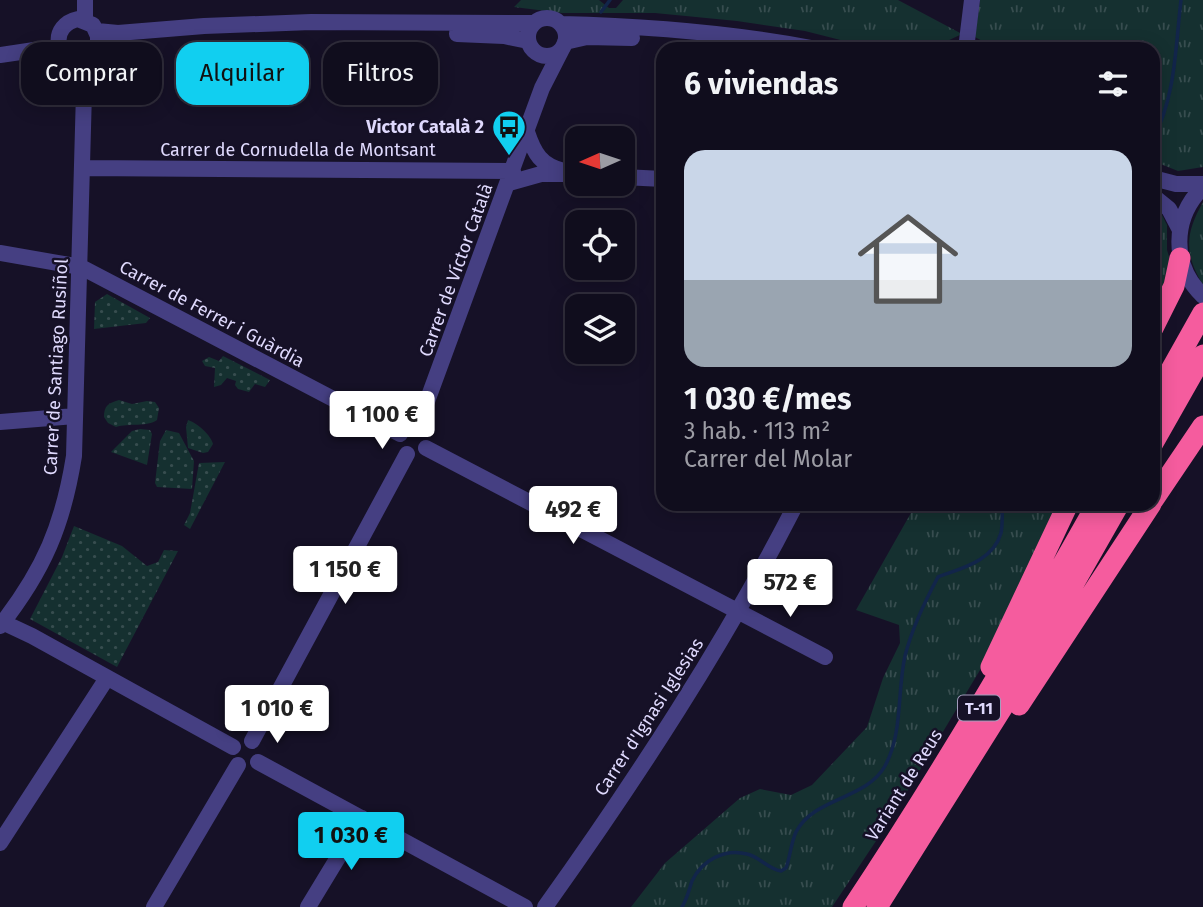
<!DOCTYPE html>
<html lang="es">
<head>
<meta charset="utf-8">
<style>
  :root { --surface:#100d1d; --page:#191626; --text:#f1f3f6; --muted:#9c9ca4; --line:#302d3b; --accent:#11cff0 }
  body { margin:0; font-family:"Fira Sans",sans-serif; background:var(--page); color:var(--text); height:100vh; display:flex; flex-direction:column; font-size:26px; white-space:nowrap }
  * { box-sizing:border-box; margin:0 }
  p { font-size:23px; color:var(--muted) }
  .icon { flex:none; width:38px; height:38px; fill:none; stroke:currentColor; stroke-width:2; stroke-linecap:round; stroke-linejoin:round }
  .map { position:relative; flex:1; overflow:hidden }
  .panel { position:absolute; left:656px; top:42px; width:504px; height:469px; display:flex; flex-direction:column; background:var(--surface); border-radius:21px; box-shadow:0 4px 18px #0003,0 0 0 2px var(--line) }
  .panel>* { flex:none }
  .banner { position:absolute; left:21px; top:42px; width:530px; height:63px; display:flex; gap:14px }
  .needle { width:46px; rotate:267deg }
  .tools { position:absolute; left:565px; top:126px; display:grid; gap:14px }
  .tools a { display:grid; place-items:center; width:70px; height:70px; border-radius:14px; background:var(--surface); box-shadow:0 4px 18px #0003,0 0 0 2px var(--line); font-size:35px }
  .price { position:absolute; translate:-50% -60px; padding:0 16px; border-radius:7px; background:#fff; color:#222; font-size:23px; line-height:46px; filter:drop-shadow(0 2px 4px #0008) }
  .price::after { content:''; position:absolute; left:50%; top:42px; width:21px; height:16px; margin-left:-10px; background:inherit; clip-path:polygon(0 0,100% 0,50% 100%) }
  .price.current { background:var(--accent); color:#111 }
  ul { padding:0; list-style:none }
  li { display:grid; align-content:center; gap:14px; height:371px; padding:0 28px }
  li+li { border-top:2px solid var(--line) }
  li span { display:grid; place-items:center; height:217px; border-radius:21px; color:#555 }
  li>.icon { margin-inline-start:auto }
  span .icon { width:126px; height:126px; fill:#fffc; stroke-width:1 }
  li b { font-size:30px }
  h2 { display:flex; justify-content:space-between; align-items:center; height:84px; padding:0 28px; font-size:30px }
  .chip { padding:0 24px; border-radius:21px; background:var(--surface); box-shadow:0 4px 18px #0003,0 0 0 2px var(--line); font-size:24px; line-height:63px }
  .chip.current { background:var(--accent); color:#111 }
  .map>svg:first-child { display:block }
  .grass { fill:url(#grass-tufts) }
  .park { fill:url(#park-dots) }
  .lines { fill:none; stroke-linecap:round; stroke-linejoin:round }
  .stream { stroke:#12254a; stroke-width:3.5 }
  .minor { stroke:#453f82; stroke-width:16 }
  .highway { stroke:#f55c9e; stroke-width:21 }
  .labels { text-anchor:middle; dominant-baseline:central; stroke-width:5; stroke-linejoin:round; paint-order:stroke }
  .shield { fill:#161127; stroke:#a39dbd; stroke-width:2 }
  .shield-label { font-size:16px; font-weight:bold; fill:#dfd9fd }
  .poi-label { font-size:18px; font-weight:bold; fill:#dfd9fd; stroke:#161127; text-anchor:end }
  .street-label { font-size:18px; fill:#dfd9fd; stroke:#161127 }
</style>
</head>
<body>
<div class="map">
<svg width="1203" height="907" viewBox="0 0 1203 907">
  <defs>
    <pattern id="grass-tufts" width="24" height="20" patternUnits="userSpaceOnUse" patternTransform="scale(1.75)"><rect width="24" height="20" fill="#153030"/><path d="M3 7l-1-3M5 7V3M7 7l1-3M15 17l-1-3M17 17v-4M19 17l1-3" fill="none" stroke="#374d4f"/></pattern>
    <pattern id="park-dots" width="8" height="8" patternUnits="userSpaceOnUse" patternTransform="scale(1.75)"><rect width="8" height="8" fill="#153030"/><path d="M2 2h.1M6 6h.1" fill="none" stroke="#374d4f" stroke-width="1.8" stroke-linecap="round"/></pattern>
  </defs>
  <rect width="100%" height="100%" fill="#161127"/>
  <path class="grass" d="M521 0H599L609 8H616L623 0H898L962 34 930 49H876L805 31 737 21 655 13H562L514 7Z
    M980 0H1203V167L1178 171 1153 161V49H997L975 37Z
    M1203 202V285C1184 253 1185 234 1203 202Z
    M1153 208 1162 215 1167 225V250L1171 263 1164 287 1153 306Z
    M916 504H1057L980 670 890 820 832 907H631L665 863 740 798 760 789 791 795 812 785 867 727 883 678 900 643 899 625 856 610Z"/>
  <path class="park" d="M107 294 150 318 146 323 94 329 95 302Z
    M223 356 270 380 265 387 255 384 249 392 238 389 235 385 236 381 227 378 221 385 214 387 215 368 205 366 202 361 209 357 219 361Z
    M119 400 132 404 147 401 155 402 159 408 157 420C147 427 129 423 116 427L108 423 104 417C104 406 108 403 119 400Z
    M188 420C197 423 211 435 213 444L208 452 203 453 188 448 186 427Z
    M140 429 150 430 152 434 147 465 111 452 132 431Z
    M166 430 179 433 194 461 192 489 157 487 155 483 160 441Z
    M225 462 190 529 184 525 190 513 199 463Z
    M74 526 122 546 147 566 158 562 164 550 178 551 117 667 30 619 62 557Z"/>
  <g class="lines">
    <path class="stream" d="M601 12 610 0
      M1153 140C1176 93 1175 51 1181 0
      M682 907C687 899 689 890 692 881 702 860 725 848 747 854 760 857 768 869 781 871L786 868C790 857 791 843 796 832 814 797 866 800 885 766 903 733 897 692 905 656 912 628 924 603 938 577 962 568 993 561 1001 533 1003 524 1002 513 1002 504"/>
    <path class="minor" d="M528 37a19 19 0 1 1 38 0a19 19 0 1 1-38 0Z
      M85 20V0
      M561 24C646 26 733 33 817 49
      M97 31 118 33 204 26 311 22 533 23
      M457 34 504 36 528 41
      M565 42 587 37 632 38
      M966 49 972 0
      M0 55 41 49H61
      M527 132C534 153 541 166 564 171
      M83 168 513 171
      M623 177 663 179
      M1153 178 1176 184H1203
      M509 183 541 174H578
      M1203 187C1172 218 1171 265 1203 296
      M1153 196 1169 209 1180 230
      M0 253 81 267 400 434
      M0 422 75 416
      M418 426 542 88 564 45
      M426 448 825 657
      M0 621 32 636 233 747
      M0 626C44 570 63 525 74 456L84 92 98 43V36L93 25 78 19C50 25 53 60 83 59L96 50
      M252 741 407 454
      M258 762 525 907
      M0 843 107 678
      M154 907 238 765
      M308 907 362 818
      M545 907C637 778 724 645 796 504"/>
    <path class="highway" d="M1153 328 1174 286 1180 258
      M1153 402 1203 313
      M1153 443 1203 355
      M1153 500 1203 426
      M991 667 1068 504
      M1019 705 1151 504
      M853 907C940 776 1020 641 1097 504
      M877 907 1009 697 1119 504"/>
  </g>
  <defs>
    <g id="bus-pin" transform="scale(1.75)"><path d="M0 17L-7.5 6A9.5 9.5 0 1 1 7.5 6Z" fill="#11cff0" stroke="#161127"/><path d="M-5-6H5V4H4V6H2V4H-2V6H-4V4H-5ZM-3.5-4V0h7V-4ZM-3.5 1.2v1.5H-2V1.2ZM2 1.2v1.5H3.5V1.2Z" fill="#111"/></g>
  </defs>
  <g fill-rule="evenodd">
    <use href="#bus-pin" x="509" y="127"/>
  </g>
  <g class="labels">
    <rect class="shield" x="958" y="695.5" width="42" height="25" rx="5"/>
    <g class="shield-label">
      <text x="979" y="708">T-11</text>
    </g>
    <g class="poi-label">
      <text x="484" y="127">Victor Català 2</text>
    </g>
    <g class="street-label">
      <text x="298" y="150">Carrer de Cornudella de Montsant</text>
      <text transform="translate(456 270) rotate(-70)">Carrer de Víctor Català</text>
      <text transform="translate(212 314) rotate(28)">Carrer de Ferrer i Guàrdia</text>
      <text transform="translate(56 367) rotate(-87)">Carrer de Santiago Rusiñol</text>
      <text transform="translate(649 717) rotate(-57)">Carrer d'Ignasi Iglesias</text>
      <text transform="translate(904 785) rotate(-58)">Variant de Reus</text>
    </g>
  </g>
</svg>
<div class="tools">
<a><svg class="needle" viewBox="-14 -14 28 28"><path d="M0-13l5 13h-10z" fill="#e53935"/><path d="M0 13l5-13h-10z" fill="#9c9ca4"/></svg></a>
<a><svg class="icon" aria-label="locate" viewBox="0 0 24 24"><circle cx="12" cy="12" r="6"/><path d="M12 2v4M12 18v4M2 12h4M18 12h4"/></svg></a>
<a><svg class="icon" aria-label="layers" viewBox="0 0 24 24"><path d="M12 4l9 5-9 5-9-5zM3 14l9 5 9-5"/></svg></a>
</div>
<b class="price" style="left:382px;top:451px">1 100 €</b>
<b class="price" style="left:573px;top:546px">492 €</b>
<b class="price" style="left:345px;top:606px">1 150 €</b>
<b class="price" style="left:790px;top:619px">572 €</b>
<b class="price" style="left:277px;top:745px">1 010 €</b>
<b class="price current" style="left:351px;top:872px">1 030 €</b>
<div class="banner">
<a class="chip">Comprar</a>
<a class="chip current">Alquilar</a>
<a class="chip">Filtros</a>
</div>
<section class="panel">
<h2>6 viviendas<svg class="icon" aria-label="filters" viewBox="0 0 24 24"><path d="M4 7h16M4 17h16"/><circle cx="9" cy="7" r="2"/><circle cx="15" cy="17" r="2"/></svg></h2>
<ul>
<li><span style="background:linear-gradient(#c9d6e8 60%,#9aa5b1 0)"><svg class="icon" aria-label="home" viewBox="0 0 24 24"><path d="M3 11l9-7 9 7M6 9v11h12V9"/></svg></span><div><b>1 030 €/mes</b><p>3 hab. · 113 m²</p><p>Carrer del Molar</p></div></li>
</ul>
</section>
</div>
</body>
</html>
